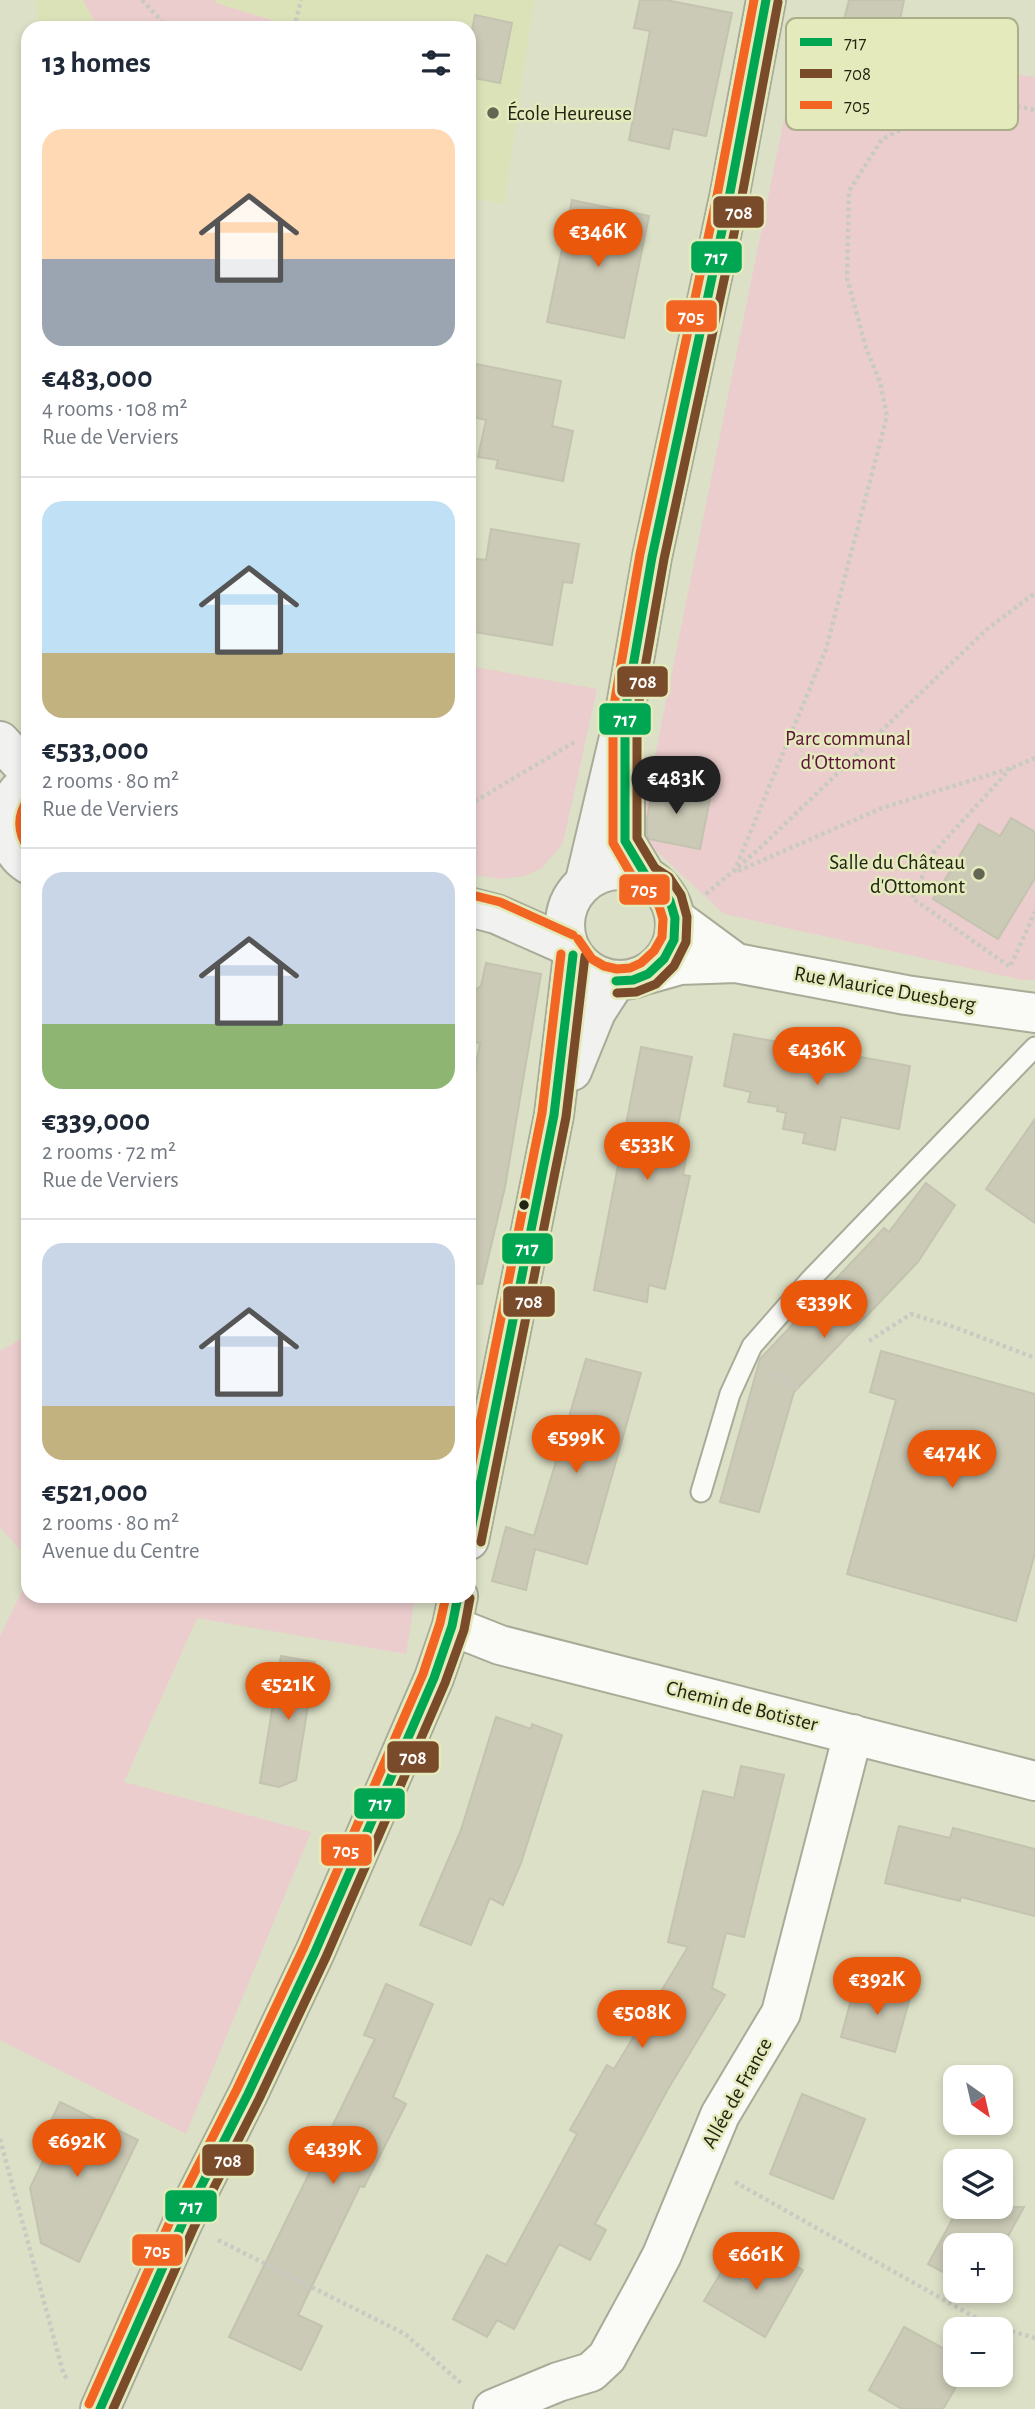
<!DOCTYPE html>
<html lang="en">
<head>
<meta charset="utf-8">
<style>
  :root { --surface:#fff; --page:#f2f2f3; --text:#1f2937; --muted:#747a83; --line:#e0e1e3; --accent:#ea580c }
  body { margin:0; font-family:"Alegreya Sans",sans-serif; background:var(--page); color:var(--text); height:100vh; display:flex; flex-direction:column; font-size:26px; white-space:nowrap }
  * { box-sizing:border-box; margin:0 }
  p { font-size:23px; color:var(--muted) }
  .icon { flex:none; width:38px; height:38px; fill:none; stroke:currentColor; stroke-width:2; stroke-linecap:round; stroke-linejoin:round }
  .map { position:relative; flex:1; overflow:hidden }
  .side { position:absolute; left:21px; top:21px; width:455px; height:1582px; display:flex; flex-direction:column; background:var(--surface); border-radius:21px; box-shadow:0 4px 10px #0003 }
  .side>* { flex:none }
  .needle { width:46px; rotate:146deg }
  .controls { position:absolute; left:943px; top:2065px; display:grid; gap:14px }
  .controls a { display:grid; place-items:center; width:70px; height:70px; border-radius:14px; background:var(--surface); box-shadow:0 4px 10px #0003; font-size:35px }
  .price { position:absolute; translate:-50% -60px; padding:0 16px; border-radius:24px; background:var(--accent); color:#fff; font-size:23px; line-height:46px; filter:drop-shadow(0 2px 4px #0008) }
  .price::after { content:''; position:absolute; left:50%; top:42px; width:21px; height:16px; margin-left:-10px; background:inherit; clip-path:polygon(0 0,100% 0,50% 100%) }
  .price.current { background:#222; color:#fff }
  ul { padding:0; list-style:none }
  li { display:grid; align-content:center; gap:14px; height:371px; padding:0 21px }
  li+li { border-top:2px solid var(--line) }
  li span { display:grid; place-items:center; height:217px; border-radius:21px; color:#555 }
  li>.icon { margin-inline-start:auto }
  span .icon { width:126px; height:126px; fill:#fffc; stroke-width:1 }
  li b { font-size:30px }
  h2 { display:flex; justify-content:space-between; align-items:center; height:84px; padding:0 21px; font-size:30px }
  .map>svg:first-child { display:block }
  .built { fill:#dce2b8 }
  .green { fill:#ebcdcd }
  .building { fill:#cbcab6; stroke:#c3c3af; stroke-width:2 }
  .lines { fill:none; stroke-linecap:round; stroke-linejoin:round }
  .lane-casing { stroke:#a8ab97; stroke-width:23 }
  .street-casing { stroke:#a8ab97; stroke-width:42 }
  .secondary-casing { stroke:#a8ab97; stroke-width:42 }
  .path { stroke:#c9cbc3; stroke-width:4.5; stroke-dasharray:3.5 3.5; stroke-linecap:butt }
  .lane { stroke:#fafaf6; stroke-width:19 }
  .street { stroke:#fafaf6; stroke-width:38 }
  .secondary { stroke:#f1f1f0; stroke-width:38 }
  .bus-1-casing { stroke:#e4eabc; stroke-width:14 }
  .bus-2-casing { stroke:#e4eabc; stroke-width:14 }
  .bus-3-casing { stroke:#e4eabc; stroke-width:14 }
  .bus-1 { stroke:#00a651; stroke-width:9 }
  .bus-2 { stroke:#7a4b2a; stroke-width:9 }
  .bus-3 { stroke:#f26522; stroke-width:9 }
  .poi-dot { fill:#636652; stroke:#e4eabc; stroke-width:2.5 }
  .bus-dot { fill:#222413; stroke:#e4eabc; stroke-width:2.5 }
  .labels { text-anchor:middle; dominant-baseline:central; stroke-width:5; stroke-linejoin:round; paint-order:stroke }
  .poi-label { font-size:21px; fill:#222413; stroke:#e4eabc; text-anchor:start }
  .park-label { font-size:21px; fill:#5f113a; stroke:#e4eabc }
  .street-label { font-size:21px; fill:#222413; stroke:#e4eabc }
  .key { fill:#e4eabc; stroke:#aaaf89; stroke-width:2 }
  .key-label { font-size:19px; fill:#222413 }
  .line-badge { stroke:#e4eabc; stroke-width:2.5 }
  .badge-label { font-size:19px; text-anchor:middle; font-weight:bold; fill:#fff }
</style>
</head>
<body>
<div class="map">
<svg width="1035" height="2409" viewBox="0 0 1035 2409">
  <rect width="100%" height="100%" fill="#dce0c6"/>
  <path class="built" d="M36 0H534L504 204 469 198V28H38Z"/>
  <path class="green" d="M83 0H216V3L285 24 284 28H98Z
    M799 45 1035 77V980H1022L724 914 639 835Z
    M469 666 597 689 563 843 542 868 525 876 500 879 469 874Z
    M28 1335V1559L0 1527V1351Z
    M28 1579V1596H410L414 1603 406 1654 197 1618 124 1782 311 1832 186 2134 0 2040V1636Z"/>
  <path class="building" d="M640 0H666L732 13 706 136 673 129 669 149 629 140 650 31 634 28Z
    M849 0H904L894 50 839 39Z
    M475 15 512 23 500 83 469 77V44Z
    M572 200 649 216 624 338 547 322Z
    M476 364 561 381 552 426 573 431 563 481 496 468 498 460 478 457 486 420 469 416V397Z
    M491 529 579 544 572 583 563 582 552 645 469 631V558L486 560Z
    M654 781 691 788 690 796 710 799 700 849 649 839 647 835V818Z
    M1011 818 1035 832V878L998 939 933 899 979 824 1000 836Z
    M486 963 541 974 505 1187 482 1284 469 1283V1102L480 1043 470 1041 474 1022 469 1016V994L481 986Z
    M734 1034 910 1066 899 1129 841 1117 835 1150 803 1143 805 1133 783 1129 786 1113 777 1111 778 1107 748 1102 751 1092 724 1086Z
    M641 1047 692 1057 673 1149 687 1152 683 1175 690 1176 665 1289 649 1285 647 1302 594 1290Z
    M1035 1119V1223L986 1189Z
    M926 1183 955 1205 918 1262 794 1392 759 1512 720 1502 760 1359 884 1228 889 1232Z
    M881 1351 1035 1394V1553L1016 1621 847 1574 896 1400 870 1392Z
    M586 1359 641 1373 587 1564 535 1549 526 1590 492 1581 506 1527 534 1536Z
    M281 1656 315 1662 296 1780 279 1787 260 1783Z
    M496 1717 531 1729 532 1724 562 1735 521 1863 503 1905 490 1898 471 1945 420 1925 461 1830Z
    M741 1766 784 1775 744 1937 726 1933 712 1988 725 1995 668 2089 595 2224 606 2230 590 2260 559 2244 514 2329 497 2320 487 2337 453 2319 487 2255 506 2265 577 2134 570 2130 607 2065 614 2069 688 1947 668 1942 703 1791 734 1798Z
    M899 1826 950 1838 953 1828 1035 1849V1916L961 1897 960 1901 885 1883Z
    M866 1981 911 1994 895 2052 841 2037 851 2000 860 2003Z
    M386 1984 433 2004 393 2097 406 2104 364 2187 360 2186 298 2315 322 2326 301 2370 229 2337 375 2039 364 2035Z
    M802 2094 865 2119 833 2199 770 2174Z
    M60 2102 138 2140 79 2262 41 2243 30 2188 54 2138 45 2134Z
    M959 2207H1024L1001 2249V2245H956V2279L928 2264Z
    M764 2247 803 2270 765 2337 704 2301 723 2269 744 2281Z
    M904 2327 956 2355V2387L943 2409H902L869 2390Z"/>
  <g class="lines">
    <g class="lane-casing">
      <path id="lane" d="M701 1492 730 1394 752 1346 810 1280 1035 1047"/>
    </g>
    <g class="street-casing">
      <path id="street" d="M675 918 736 963
        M648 974 680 965 736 963 906 995 1035 1013
        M452 1626 500 1645 1035 1781
        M493 2409 558 2382 591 2372 607 2357 642 2293 662 2255 720 2115 781 2013 853 1734"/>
    </g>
    <g class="secondary-casing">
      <path id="secondary" d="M0 741 28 771
        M625 777V841L646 876
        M28 783C0 800 0 846 28 864
        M565 925a55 55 0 1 1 110 0a55 55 0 1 1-110 0Z
        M585 881 625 712 652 557 729 198 766 0
        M469 907 496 914 568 946
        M572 1071 596 1012 616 981
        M469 1540 554 1115 573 955
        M100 2409 183 2222 248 2094 315 1952 434 1678 452 1626 458 1596"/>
    </g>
    <path class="path" d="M142 0 161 20 164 28
      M294 28 301 0
      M1011 768 934 852 912 898 1010 967 1035 912
      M469 805 576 741
      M738 871 882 808 1011 768 1035 758
      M734 872 826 649 887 416 880 382 866 348 847 278 849 191 882 139 940 110 1007 104 1035 110
      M706 894 759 849 987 629 1035 593
      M869 1341 911 1314 954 1327 1035 1358
      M772 1372 798 1388
      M0 2139 63 2372 68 2381
      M735 2182 985 2323 1035 2338
      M218 2240 405 2334 462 2384"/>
    <use href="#lane" class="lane"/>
    <use href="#street" class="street"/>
    <use href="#secondary" class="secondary"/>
    <g class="bus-1-casing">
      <path id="bus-1" d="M616 981 633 980 648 974 664 959 674 940 675 918 670 901 660 886 646 876 625 841V712L652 557 729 198 766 0
        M469 1540 554 1115 573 955
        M100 2409 183 2222 248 2094 315 1952 434 1678 452 1626 458 1596"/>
    </g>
    <g class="bus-2-casing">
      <path id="bus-2" d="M617 993 636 992 656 984 674 966 686 942 687 917 681 895 669 877 655 868 637 838V713L664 559 741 201 778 2
        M481 1542 566 1117 585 956
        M113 2409 194 2227 259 2099 326 1957 445 1683 464 1630 470 1598"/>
    </g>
    <g class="bus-3-casing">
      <path id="bus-3" d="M28 799C17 815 17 832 28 848
        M472 895 500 902 573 935
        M578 939 592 959 604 966 617 969 630 968 641 963 654 951 662 937 663 919 659 906 651 895 636 883 613 843V711L640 554 717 196 754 0
        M469 1478 542 1113 561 954
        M89 2404 172 2217 237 2089 304 1947 423 1674 440 1623 446 1596"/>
    </g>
    <use href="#bus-1" class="bus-1"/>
    <use href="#bus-2" class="bus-2"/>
    <use href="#bus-3" class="bus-3"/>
  </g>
  <g class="poi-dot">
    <circle cx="493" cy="113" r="7"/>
    <circle cx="979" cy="874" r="7"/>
  </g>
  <circle class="bus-dot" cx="524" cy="1205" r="6"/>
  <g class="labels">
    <g class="poi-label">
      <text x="507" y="113">École Heureuse</text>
      <text x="965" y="862" text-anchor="end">Salle du Château<tspan x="965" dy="24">d'Ottomont</tspan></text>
    </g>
    <g class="park-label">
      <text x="848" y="738">Parc communal<tspan x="848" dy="24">d'Ottomont</tspan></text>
    </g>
    <g class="street-label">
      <text transform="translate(885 989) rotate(10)">Rue Maurice Duesberg</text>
      <text transform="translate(742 1706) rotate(14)">Chemin de Botister</text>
      <text transform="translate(737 2093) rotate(-61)">Allée de France</text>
    </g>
  </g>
  <rect x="786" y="18" width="232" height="112" rx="10" class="key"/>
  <rect x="800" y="38" width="32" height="8" fill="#00a651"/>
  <rect x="800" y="69" width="32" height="9" fill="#7a4b2a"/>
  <rect x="800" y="101" width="32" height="8" fill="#f26522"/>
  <g class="key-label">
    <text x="844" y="49">717</text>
    <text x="844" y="80">708</text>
    <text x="844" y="112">705</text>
  </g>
  <g class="line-badge">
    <rect x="712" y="195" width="53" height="34" rx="7" fill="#7a4b2a"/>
    <rect x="690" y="240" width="53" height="34" rx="7" fill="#00a651"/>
    <rect x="665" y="299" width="53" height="34" rx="7" fill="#f26522"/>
    <rect x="616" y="665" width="53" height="33" rx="7" fill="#7a4b2a"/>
    <rect x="598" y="702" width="54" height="34" rx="7" fill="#00a651"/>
    <rect x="618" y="873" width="53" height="33" rx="7" fill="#f26522"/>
    <rect x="501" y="1232" width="53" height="33" rx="7" fill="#00a651"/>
    <rect x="502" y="1285" width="54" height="33" rx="7" fill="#7a4b2a"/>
    <rect x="386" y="1740" width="54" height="34" rx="7" fill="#7a4b2a"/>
    <rect x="353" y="1787" width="53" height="33" rx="7" fill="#00a651"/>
    <rect x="320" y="1833" width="53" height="34" rx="7" fill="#f26522"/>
    <rect x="201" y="2143" width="54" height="34" rx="7" fill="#7a4b2a"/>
    <rect x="164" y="2189" width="54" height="34" rx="7" fill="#00a651"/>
    <rect x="131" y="2233" width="53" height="34" rx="7" fill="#f26522"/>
  </g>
  <g class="badge-label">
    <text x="739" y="219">708</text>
    <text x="716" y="264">717</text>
    <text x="691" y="323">705</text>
    <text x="643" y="688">708</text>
    <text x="625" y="726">717</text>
    <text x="644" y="896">705</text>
    <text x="527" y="1255">717</text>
    <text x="529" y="1308">708</text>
    <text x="413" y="1764">708</text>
    <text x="380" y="1810">717</text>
    <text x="346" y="1857">705</text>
    <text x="228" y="2167">708</text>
    <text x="191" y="2213">717</text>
    <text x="157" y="2257">705</text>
  </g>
</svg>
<div class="controls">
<a><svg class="needle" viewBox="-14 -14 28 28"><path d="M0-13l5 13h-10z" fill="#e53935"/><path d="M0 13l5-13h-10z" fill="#747a83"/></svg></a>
<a><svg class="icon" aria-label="layers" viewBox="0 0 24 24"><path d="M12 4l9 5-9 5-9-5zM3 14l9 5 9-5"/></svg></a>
<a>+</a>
<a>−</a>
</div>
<b class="price" style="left:598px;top:269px">€346K</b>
<b class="price current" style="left:676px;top:816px">€483K</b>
<b class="price" style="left:817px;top:1087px">€436K</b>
<b class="price" style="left:647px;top:1182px">€533K</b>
<b class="price" style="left:824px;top:1340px">€339K</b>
<b class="price" style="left:576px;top:1475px">€599K</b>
<b class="price" style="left:952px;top:1490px">€474K</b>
<b class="price" style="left:288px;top:1722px">€521K</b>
<b class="price" style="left:877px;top:2017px">€392K</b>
<b class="price" style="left:642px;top:2050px">€508K</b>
<b class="price" style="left:77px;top:2179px">€692K</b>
<b class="price" style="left:333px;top:2186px">€439K</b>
<b class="price" style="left:756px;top:2292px">€661K</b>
<section class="side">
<h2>13 homes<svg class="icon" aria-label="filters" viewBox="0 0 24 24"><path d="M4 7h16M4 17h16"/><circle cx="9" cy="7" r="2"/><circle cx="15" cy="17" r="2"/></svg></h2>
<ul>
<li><span style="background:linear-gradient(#ffd9b3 60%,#9aa5b1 0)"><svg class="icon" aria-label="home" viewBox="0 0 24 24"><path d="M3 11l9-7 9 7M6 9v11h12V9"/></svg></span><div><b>€483,000</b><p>4 rooms · 108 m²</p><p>Rue de Verviers</p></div></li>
<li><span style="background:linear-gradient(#bfe0f5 70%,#c2b280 0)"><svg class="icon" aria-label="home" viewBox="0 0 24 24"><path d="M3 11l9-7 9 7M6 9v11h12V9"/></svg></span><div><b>€533,000</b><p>2 rooms · 80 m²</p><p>Rue de Verviers</p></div></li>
<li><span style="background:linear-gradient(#c9d6e8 70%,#8fb573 0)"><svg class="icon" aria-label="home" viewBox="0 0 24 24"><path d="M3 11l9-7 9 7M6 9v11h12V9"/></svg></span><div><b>€339,000</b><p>2 rooms · 72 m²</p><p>Rue de Verviers</p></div></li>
<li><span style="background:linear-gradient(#c9d6e8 75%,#c2b280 0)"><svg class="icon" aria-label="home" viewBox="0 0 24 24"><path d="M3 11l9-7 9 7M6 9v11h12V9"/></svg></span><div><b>€521,000</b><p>2 rooms · 80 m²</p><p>Avenue du Centre</p></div></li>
</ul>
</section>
</div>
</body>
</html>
